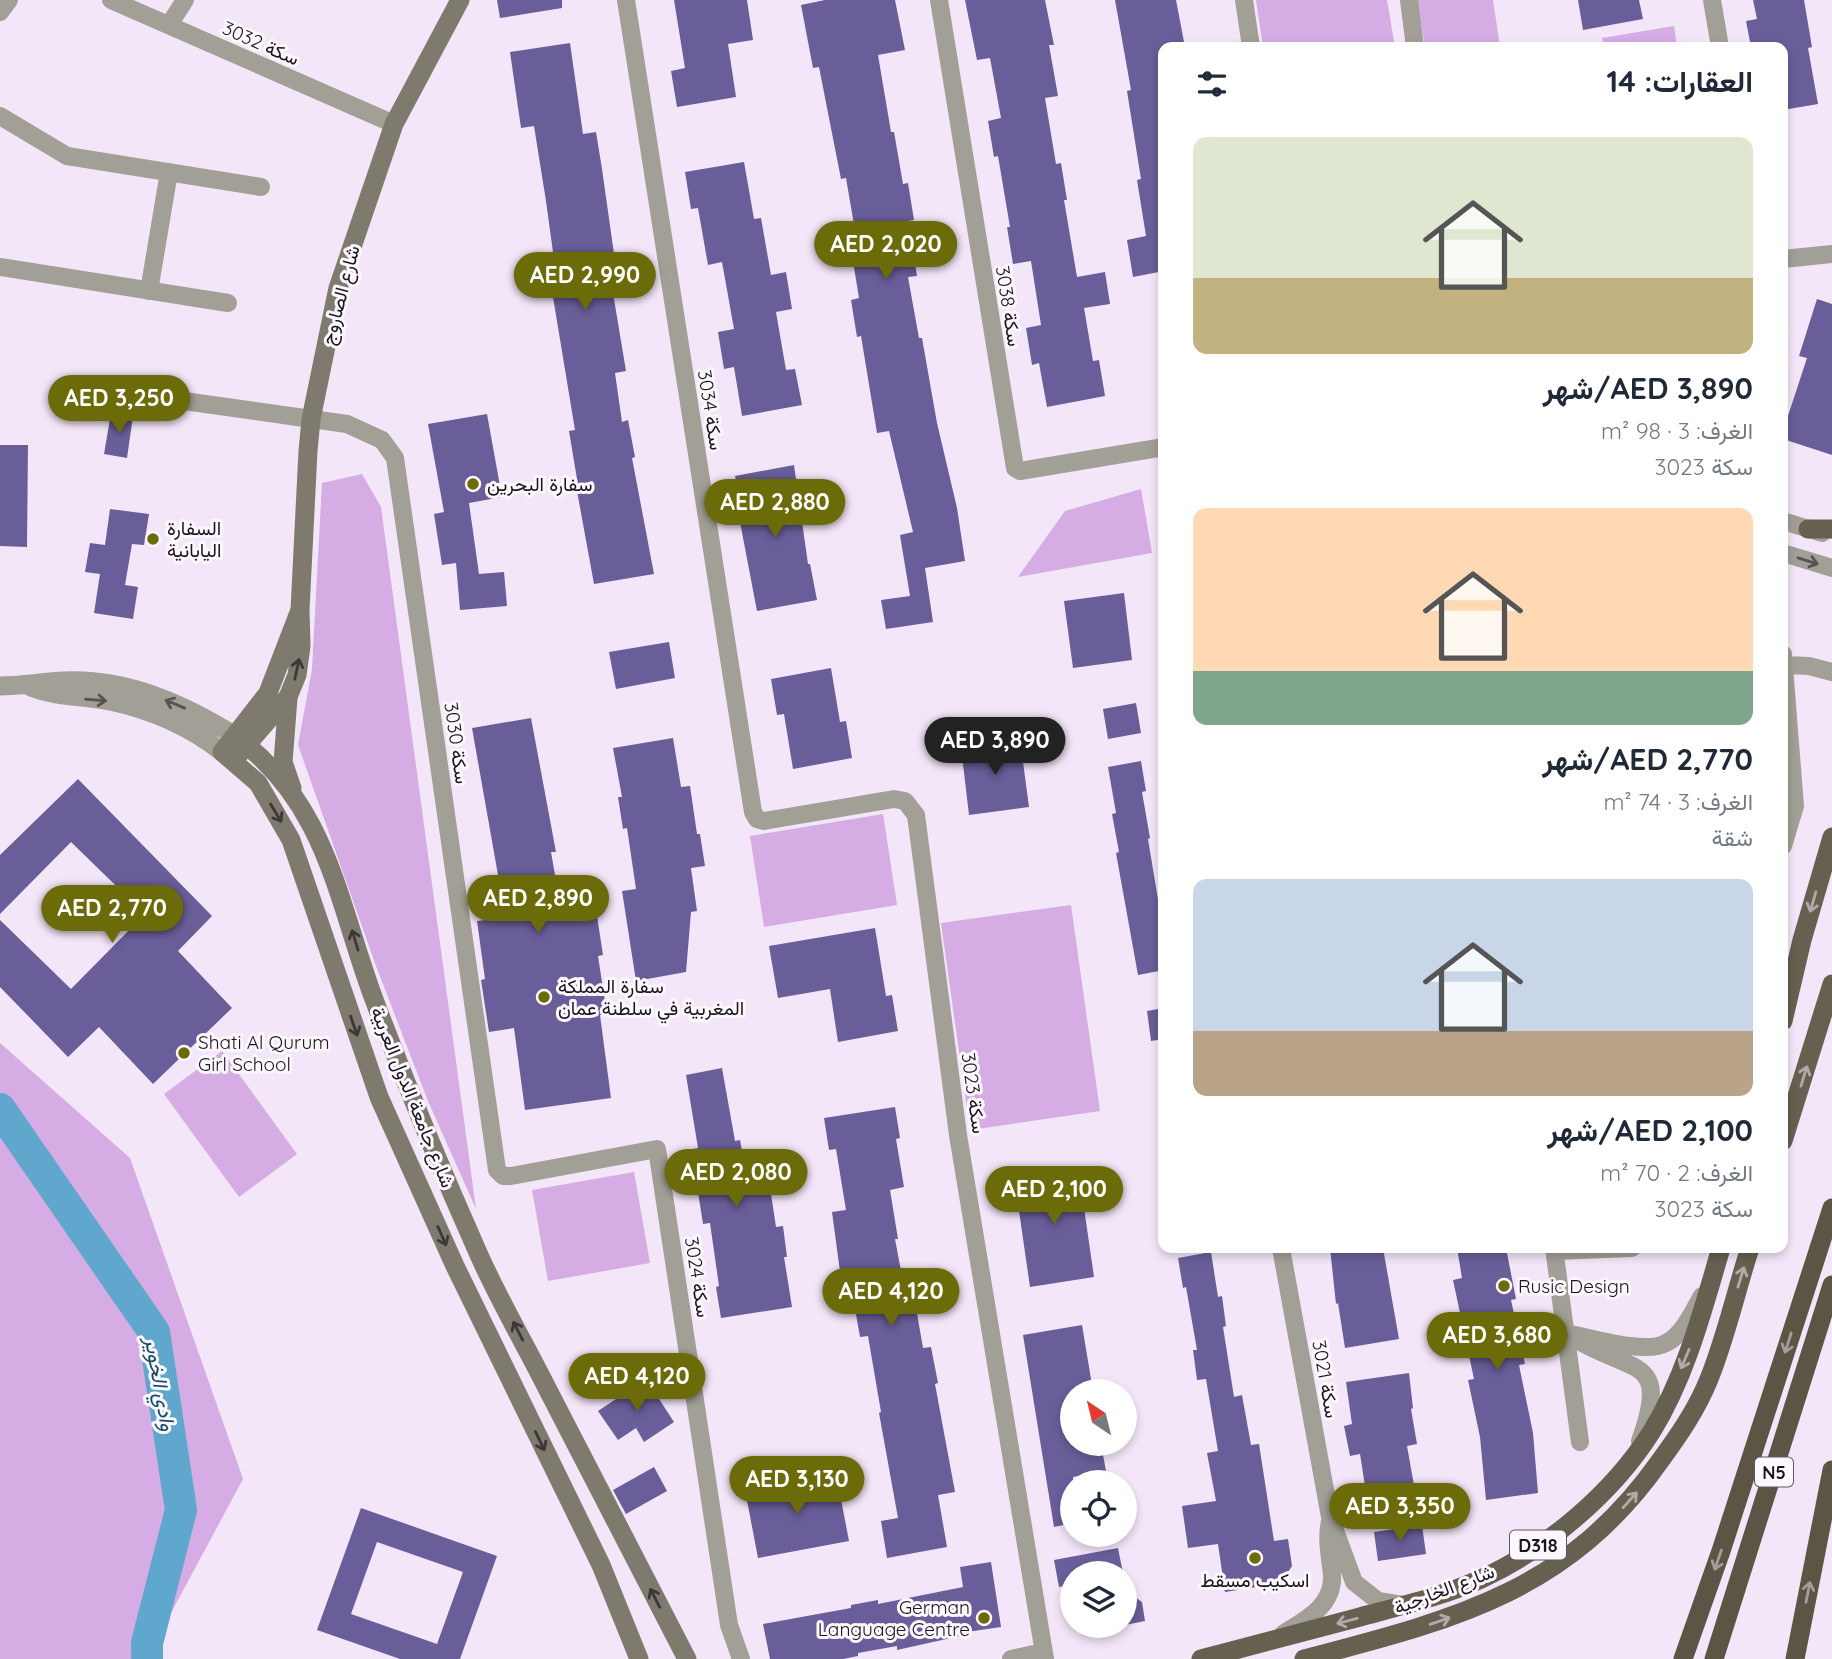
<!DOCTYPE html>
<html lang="ar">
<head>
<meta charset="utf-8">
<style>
  :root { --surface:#fff; --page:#f2f2f3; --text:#1f2937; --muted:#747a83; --accent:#6c6b09 }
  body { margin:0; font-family:Quicksand,Vazirmatn,sans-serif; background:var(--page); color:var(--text); direction:rtl; height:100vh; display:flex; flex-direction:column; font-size:26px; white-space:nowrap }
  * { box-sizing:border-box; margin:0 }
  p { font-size:23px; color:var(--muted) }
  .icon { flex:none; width:38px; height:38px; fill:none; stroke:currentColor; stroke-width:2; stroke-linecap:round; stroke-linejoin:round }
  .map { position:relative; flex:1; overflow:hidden; direction:ltr }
  .details { position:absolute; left:1158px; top:42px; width:630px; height:1211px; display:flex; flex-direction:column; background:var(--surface); border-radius:14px; box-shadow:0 4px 10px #0003; direction:rtl }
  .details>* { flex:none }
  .needle { width:46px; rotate:325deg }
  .tools { position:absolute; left:1060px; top:1379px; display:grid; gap:14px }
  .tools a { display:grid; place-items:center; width:77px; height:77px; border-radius:50%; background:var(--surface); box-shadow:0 4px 10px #0003; font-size:35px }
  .price { position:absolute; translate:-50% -60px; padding:0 16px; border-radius:24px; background:var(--accent); color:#fff; font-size:23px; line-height:46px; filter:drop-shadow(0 2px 4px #0008) }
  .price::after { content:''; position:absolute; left:50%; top:42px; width:21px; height:16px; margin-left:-10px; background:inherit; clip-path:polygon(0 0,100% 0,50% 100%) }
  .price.active { background:#222; color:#fff }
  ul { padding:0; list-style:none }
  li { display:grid; align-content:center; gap:14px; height:371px; padding:0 35px }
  li span { display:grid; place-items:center; height:217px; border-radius:14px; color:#555 }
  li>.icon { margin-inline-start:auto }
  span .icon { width:126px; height:126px; fill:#fffc; stroke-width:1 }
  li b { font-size:30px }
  h2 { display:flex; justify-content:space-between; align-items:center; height:84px; padding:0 35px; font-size:30px }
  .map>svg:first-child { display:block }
  .green { fill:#d5ace3 }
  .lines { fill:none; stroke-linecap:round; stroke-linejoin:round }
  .river { stroke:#60a7ce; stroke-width:32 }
  .building { fill:#695e99; fill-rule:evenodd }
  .minor { stroke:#a29f96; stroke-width:18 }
  .tertiary { stroke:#a29f96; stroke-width:19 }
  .secondary { stroke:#7f7a6e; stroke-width:19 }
  .primary { stroke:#666051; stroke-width:19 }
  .trunk { stroke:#5c5545; stroke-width:19 }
  .oneway { stroke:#575352 }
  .oneway2 { stroke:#3d3838 }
  .oneway3 { stroke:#b1aba7 }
  .oneway4 { stroke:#a49d98 }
  .poi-dot { fill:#6c6b09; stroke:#fcf6fd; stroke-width:2.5 }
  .labels { text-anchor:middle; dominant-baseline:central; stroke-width:6; stroke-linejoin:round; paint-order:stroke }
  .shield { fill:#fcf6fd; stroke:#5d585f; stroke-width:2 }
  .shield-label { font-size:18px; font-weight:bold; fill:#19151b }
  .street-label { font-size:19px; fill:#19151b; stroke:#fcf6fd }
  .poi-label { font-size:19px; fill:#19151b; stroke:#fcf6fd; text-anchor:start }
  .water-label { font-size:21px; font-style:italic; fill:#134d68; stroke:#fcf6fd }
</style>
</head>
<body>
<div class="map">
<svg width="1832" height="1659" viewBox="0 0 1832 1659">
  <rect width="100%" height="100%" fill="#f3e6f8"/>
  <path class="green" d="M1256 0H1387L1395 47H1263Z
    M1417 0H1493L1500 47H1425Z
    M1674 26 1677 47H1604L1602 38Z
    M362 474 381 507 476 1209 428 1101 376 966 298 745 312 669 322 483Z
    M1141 489 1152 553 1018 577 1065 511Z
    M883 814 897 905 764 927 750 836Z
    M1071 905 1100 1111 970 1130 941 923Z
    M0 1043 130 1158 243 1479 158 1637 163 1659H0Z
    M222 1051 297 1154 239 1197 164 1094Z
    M634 1172 650 1263 548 1281 532 1190Z"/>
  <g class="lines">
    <path class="river" d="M0 1109 154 1332 181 1510 147 1643V1659"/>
  </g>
  <path class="building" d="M497 0H562V8L500 18Z
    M674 0H747L753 40 728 44 736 97 677 107 671 71 685 68Z
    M825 0H895L905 50 878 55 891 132H894L903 184 908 183 914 220 908 221 917 276 908 277 919 338H922L937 423 957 508 965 561 925 568 933 622 886 629 881 600 910 596 900 535 913 532 889 431 877 433 861 336 857 337 851 300 859 298 851 249 858 248 846 178 841 179 819 67 813 68 801 5Z
    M965 0H1045L1054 45H1049L1058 96 1045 98 1056 164 1061 163 1067 200H1064L1077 277 1105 272 1110 304 1084 308 1093 361 1099 360 1105 396 1047 407 1039 363 1032 365 1026 328 1041 325 1031 261 1013 264 1007 227H1010L998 156 994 157 988 121 1001 118 990 58 977 60Z
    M1115 0H1176L1185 47H1164V271L1133 277 1127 240 1146 236 1137 180 1141 179 1127 91 1131 90Z
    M1578 0H1639L1643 19 1583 30Z
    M1753 0H1804L1812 47 1808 48 1818 104 1783 110V47H1751L1746 21 1757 19Z
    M570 43 583 134 596 132 602 169 616 268 609 269 626 371 615 373 622 422 628 420 635 457 632 458 654 574 594 584 577 491H579L569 431 575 430 553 297 559 296 546 201 534 126 521 128 510 52Z
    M744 162 754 219 761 218 771 275 786 272 792 309 776 312 786 370 795 369 802 405 742 416 734 367 724 369 718 332 734 329 722 262 708 265 698 208 691 209 685 172Z
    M1817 299 1832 304V455L1783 439V431L1807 358 1799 356Z
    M111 413 133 416 127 458 104 454Z
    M487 414 502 497 469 503 479 574 504 572 507 606 460 610 456 563 442 565 434 514 444 512 428 424Z
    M0 445H28L27 547 0 546Z
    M794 465 808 564H810L817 600 757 611 740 522H744L735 476Z
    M110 509 149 514 144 545 132 544 125 585 138 587 133 619 94 613 100 574 85 572 90 543 105 545Z
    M1124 593 1132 660 1073 668 1064 601Z
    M669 642 675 678 616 689 609 652Z
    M831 668 840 722 846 721 852 758 793 769 784 714 777 715 771 679Z
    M1136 703 1141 733 1108 739 1103 709Z
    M531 718 556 852H551L561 909 595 903 603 955 598 956 607 1014 600 1015 611 1098 525 1110 514 1028 489 1032 481 980 485 979 477 921 501 918 494 876 498 875 472 728Z
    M673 738 681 787 690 786 697 834H700L705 866 691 868 697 911 691 912 686 972 636 981 622 891 636 889 627 828 623 829 618 797H622L613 748Z
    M1020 739 1029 807 969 815 961 747Z
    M1141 761 1146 791 1142 792 1150 838 1148 839 1164 936V970L1138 975 1116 853 1119 852 1112 814 1116 813 1108 767Z
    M78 779 212 916 178 951 232 1008 153 1084 99 1027 68 1057 0 987V920L71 989 145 914 71 842 0 914V855Z
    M875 928 886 996 892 995 898 1031 838 1042 830 989 778 998 769 946Z
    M1164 1008V1039L1151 1041 1147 1011Z
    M722 1068 735 1141 740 1140 748 1184 769 1181 776 1227 783 1226 787 1257H784L792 1307 721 1318 716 1287 719 1286 710 1223 703 1224 698 1192H701L693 1149 698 1148 686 1075Z
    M895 1107 900 1138 896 1139 904 1187 890 1190 898 1239H895L905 1292 913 1290 923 1348 931 1347 938 1383 935 1384 955 1492 938 1495 947 1547 887 1558 881 1521 898 1518 879 1413 881 1412 868 1336 860 1337 852 1292 843 1294 832 1212 846 1210 836 1149 829 1150 824 1118Z
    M1078 1166 1094 1277 1030 1287 1014 1176Z
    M1330 1248H1383L1399 1339 1345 1348 1338 1303 1336 1304Z
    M1457 1248H1506L1516 1299 1511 1300 1525 1364 1519 1365 1533 1433 1538 1493 1486 1500 1480 1437 1468 1380 1474 1379 1453 1280 1462 1278Z
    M1211 1252 1218 1297 1222 1296 1226 1326 1223 1327 1234 1397 1242 1395 1251 1445 1259 1444 1274 1541 1288 1539 1292 1566 1281 1583 1225 1592 1218 1544 1188 1548 1182 1506 1216 1501 1207 1453 1218 1451 1206 1379 1197 1380 1193 1350H1197L1186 1287 1183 1288 1178 1258Z
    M1082 1325 1093 1391H1073V1444H1101L1106 1471 1073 1477V1523L1054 1527 1023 1335Z
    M1409 1373 1413 1408 1411 1409 1417 1444 1407 1446 1415 1491 1367 1499 1360 1454 1350 1456 1344 1426 1352 1424 1346 1382Z
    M646 1379 674 1422 644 1442 636 1428 618 1440 598 1411Z
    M654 1467 667 1491 626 1514 613 1490Z
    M836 1473 849 1541 758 1558 745 1490Z
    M361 1508 497 1556 460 1659H400L317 1630ZM377 1542 463 1572 437 1644 351 1614Z
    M1422 1525 1426 1554 1378 1561 1374 1532Z
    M1118 1548 1123 1573H1073V1584L1059 1587 1054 1560Z
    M991 1562 1001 1627 960 1633V1636L897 1650V1646L858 1653V1656L843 1659H770L763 1624 851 1608V1605L878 1600V1604L963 1587 960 1567Z
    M1125 1590 1142 1602 1145 1621 1125 1625Z"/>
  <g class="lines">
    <path class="minor" d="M111 0 394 124
      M626 0 753 812 757 819 764 821 894 799 905 801 916 815 958 1135 1045 1659
      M939 0 1015 468 1020 471 1164 447
      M1244 0 1251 47
      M1409 0 1415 47
      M1712 0 1720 47
      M0 12 9 0
      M169 25 185 0
      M0 116 67 156 261 187
      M1783 259 1832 254
      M0 267 228 303
      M149 291 169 172
      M106 390 347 424 382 440 395 458 497 1170 503 1176H511L657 1149 729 1625 741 1659
      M1783 521 1822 533
      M1783 553 1832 568
      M1783 654 1795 806 1783 846
      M1786 665 1809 666 1832 672
      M1281 1248 1330 1517 1354 1582 1378 1601 1403 1605
      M1554 1248 1580 1442
      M1555 1251 1632 1248
      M1565 1333C1589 1337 1645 1355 1666 1343 1683 1335 1693 1311 1702 1296
      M1577 1340C1635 1374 1670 1357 1640 1441
      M1283 1634C1305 1620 1334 1606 1332 1575 1330 1556 1326 1540 1330 1521
      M1011 1659 1043 1652"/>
    <path class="tertiary" d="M0 686C22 686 42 682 64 681 126 678 184 704 235 736
      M31 687C60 698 81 695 110 701 152 710 188 725 222 752"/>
    <path class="secondary" d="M300 610 268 693 222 752 258 783 291 840 379 1097 455 1266 601 1565 639 1659
      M288 698 283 762 292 788
      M235 736C329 805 337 902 375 1002 407 1087 442 1172 479 1255 500 1302 526 1346 549 1392 595 1481 641 1570 687 1659
      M239 754 288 697 297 675 301 646 300 610 308 451 311 419 338 288 394 124 460 0"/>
    <path class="primary" d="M1808 529H1832
      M1783 1021 1802 940 1832 837
      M1783 1141 1832 984
      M1201 1659C1254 1645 1307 1631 1360 1617 1401 1606 1443 1596 1481 1579 1548 1548 1613 1493 1652 1431 1686 1376 1703 1309 1721 1248
      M1304 1659C1452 1620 1567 1593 1660 1461 1679 1435 1697 1409 1709 1379 1726 1337 1736 1291 1750 1248"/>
    <path class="trunk" d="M1683 1659 1721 1551 1832 1208
      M1714 1659 1832 1285
      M1795 1659 1832 1470"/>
  </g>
  <defs><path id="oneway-shaft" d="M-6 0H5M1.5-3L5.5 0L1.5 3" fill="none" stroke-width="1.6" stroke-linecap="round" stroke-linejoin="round" transform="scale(1.75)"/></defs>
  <g class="oneway">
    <use href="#oneway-shaft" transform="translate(1808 561) rotate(17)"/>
    <use href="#oneway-shaft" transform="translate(96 700) rotate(5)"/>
    <use href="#oneway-shaft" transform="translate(175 704) rotate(-157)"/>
  </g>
  <g class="oneway2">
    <use href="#oneway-shaft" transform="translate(297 669) rotate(-78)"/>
    <use href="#oneway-shaft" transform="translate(276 813) rotate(59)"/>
    <use href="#oneway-shaft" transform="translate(355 940) rotate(-107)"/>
    <use href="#oneway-shaft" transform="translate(354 1026) rotate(71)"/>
    <use href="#oneway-shaft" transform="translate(442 1236) rotate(66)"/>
    <use href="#oneway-shaft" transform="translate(518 1331) rotate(-117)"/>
    <use href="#oneway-shaft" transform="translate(540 1441) rotate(64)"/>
    <use href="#oneway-shaft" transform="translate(655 1598) rotate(-117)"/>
  </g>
  <g class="oneway3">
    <use href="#oneway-shaft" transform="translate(1813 902) rotate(106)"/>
    <use href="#oneway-shaft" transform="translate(1804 1076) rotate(-73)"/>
    <use href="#oneway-shaft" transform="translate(1741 1277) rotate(-73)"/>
    <use href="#oneway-shaft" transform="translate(1685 1359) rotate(113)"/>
    <use href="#oneway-shaft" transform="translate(1630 1500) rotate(-48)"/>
    <use href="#oneway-shaft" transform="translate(1347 1621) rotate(165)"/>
    <use href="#oneway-shaft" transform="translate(1440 1621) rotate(-19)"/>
  </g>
  <g class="oneway4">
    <use href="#oneway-shaft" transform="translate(1788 1343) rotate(108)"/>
    <use href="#oneway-shaft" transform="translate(1718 1560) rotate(109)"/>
    <use href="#oneway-shaft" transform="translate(1808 1592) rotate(-79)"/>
  </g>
  <g class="poi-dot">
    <circle cx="473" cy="484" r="7"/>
    <circle cx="153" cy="539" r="7"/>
    <circle cx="544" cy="997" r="7"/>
    <circle cx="184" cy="1053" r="7"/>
    <circle cx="1504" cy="1286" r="7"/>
    <circle cx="1255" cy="1558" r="7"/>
    <circle cx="984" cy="1618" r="7"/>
  </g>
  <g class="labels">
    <g class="shield">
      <rect x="1755" y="1457.5" width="38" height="29" rx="5"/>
      <rect x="1510" y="1530.5" width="56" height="29" rx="5"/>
    </g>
    <g class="shield-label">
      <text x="1774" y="1472">N5</text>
      <text x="1538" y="1545">D318</text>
    </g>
    <g class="street-label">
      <text transform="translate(261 43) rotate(24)">سكة 3032</text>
      <text transform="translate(340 295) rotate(-75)">شارع الصاروج</text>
      <text transform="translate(1009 306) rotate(81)">سكة 3038</text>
      <text transform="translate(711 410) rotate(81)">سكة 3034</text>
      <text transform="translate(457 743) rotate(82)">سكة 3030</text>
      <text transform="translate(974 1093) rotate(82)">سكة 3023</text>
      <text transform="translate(413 1097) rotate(68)">شارع جامعة الدول العربية</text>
      <text transform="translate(698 1277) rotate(81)">سكة 3024</text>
      <text transform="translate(1326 1379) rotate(80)">سكة 3021</text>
      <text transform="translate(1444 1589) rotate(-21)">شارع الخارجية</text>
    </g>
    <g class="poi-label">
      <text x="487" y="484">سفارة البحرين</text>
      <text x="167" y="528">السفارة<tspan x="167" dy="22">اليابانية</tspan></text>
      <text x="558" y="986">سفارة المملكة<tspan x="558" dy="22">المغربية في سلطنة عمان</tspan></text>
      <text x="198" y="1042">Shati Al Qurum<tspan x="198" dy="22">Girl School</tspan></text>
      <text x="1518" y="1286">Rusic Design</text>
      <text x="1255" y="1580" text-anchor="middle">اسكيب مسقط</text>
      <text x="970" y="1607" text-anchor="end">German<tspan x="970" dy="22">Language Centre</tspan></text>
    </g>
    <g class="water-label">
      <text transform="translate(161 1384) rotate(80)">وادي الخوير</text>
    </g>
  </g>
</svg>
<div class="tools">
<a><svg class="needle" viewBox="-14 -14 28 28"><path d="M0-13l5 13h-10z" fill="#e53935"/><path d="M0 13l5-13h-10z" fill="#747a83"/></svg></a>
<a><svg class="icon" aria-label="locate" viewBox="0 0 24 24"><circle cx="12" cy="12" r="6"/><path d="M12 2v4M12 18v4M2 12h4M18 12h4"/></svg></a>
<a><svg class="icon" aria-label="layers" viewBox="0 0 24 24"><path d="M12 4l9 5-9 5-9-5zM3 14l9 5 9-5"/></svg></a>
</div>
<b class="price" style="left:886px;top:281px">AED 2,020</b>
<b class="price" style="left:585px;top:312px">AED 2,990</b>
<b class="price" style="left:119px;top:435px">AED 3,250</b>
<b class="price" style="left:775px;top:539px">AED 2,880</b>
<b class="price active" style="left:995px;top:777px">AED 3,890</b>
<b class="price" style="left:538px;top:935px">AED 2,890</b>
<b class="price" style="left:112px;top:945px">AED 2,770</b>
<b class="price" style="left:736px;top:1209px">AED 2,080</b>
<b class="price" style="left:1054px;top:1226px">AED 2,100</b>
<b class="price" style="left:891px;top:1328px">AED 4,120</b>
<b class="price" style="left:1497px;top:1372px">AED 3,680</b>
<b class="price" style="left:637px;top:1413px">AED 4,120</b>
<b class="price" style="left:797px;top:1516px">AED 3,130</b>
<b class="price" style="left:1400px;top:1543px">AED 3,350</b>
<section class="details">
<h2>العقارات: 14<svg class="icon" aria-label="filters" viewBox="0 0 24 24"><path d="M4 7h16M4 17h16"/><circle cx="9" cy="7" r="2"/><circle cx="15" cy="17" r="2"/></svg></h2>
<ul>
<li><span style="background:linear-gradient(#dfe7d0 65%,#c2b280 0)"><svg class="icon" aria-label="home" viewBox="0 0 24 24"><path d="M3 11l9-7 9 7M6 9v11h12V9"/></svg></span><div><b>AED 3,890/شهر</b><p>الغرف: 3 · 98 m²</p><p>سكة 3023</p></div></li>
<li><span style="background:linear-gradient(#ffd9b3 75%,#7fa58c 0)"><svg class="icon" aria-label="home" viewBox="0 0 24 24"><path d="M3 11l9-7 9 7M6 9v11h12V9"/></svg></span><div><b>AED 2,770/شهر</b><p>الغرف: 3 · 74 m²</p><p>شقة</p></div></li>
<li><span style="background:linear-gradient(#c9d6e8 70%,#b9a48a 0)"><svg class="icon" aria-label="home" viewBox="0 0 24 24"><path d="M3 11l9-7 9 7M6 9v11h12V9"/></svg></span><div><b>AED 2,100/شهر</b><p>الغرف: 2 · 70 m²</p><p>سكة 3023</p></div></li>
</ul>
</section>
</div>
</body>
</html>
